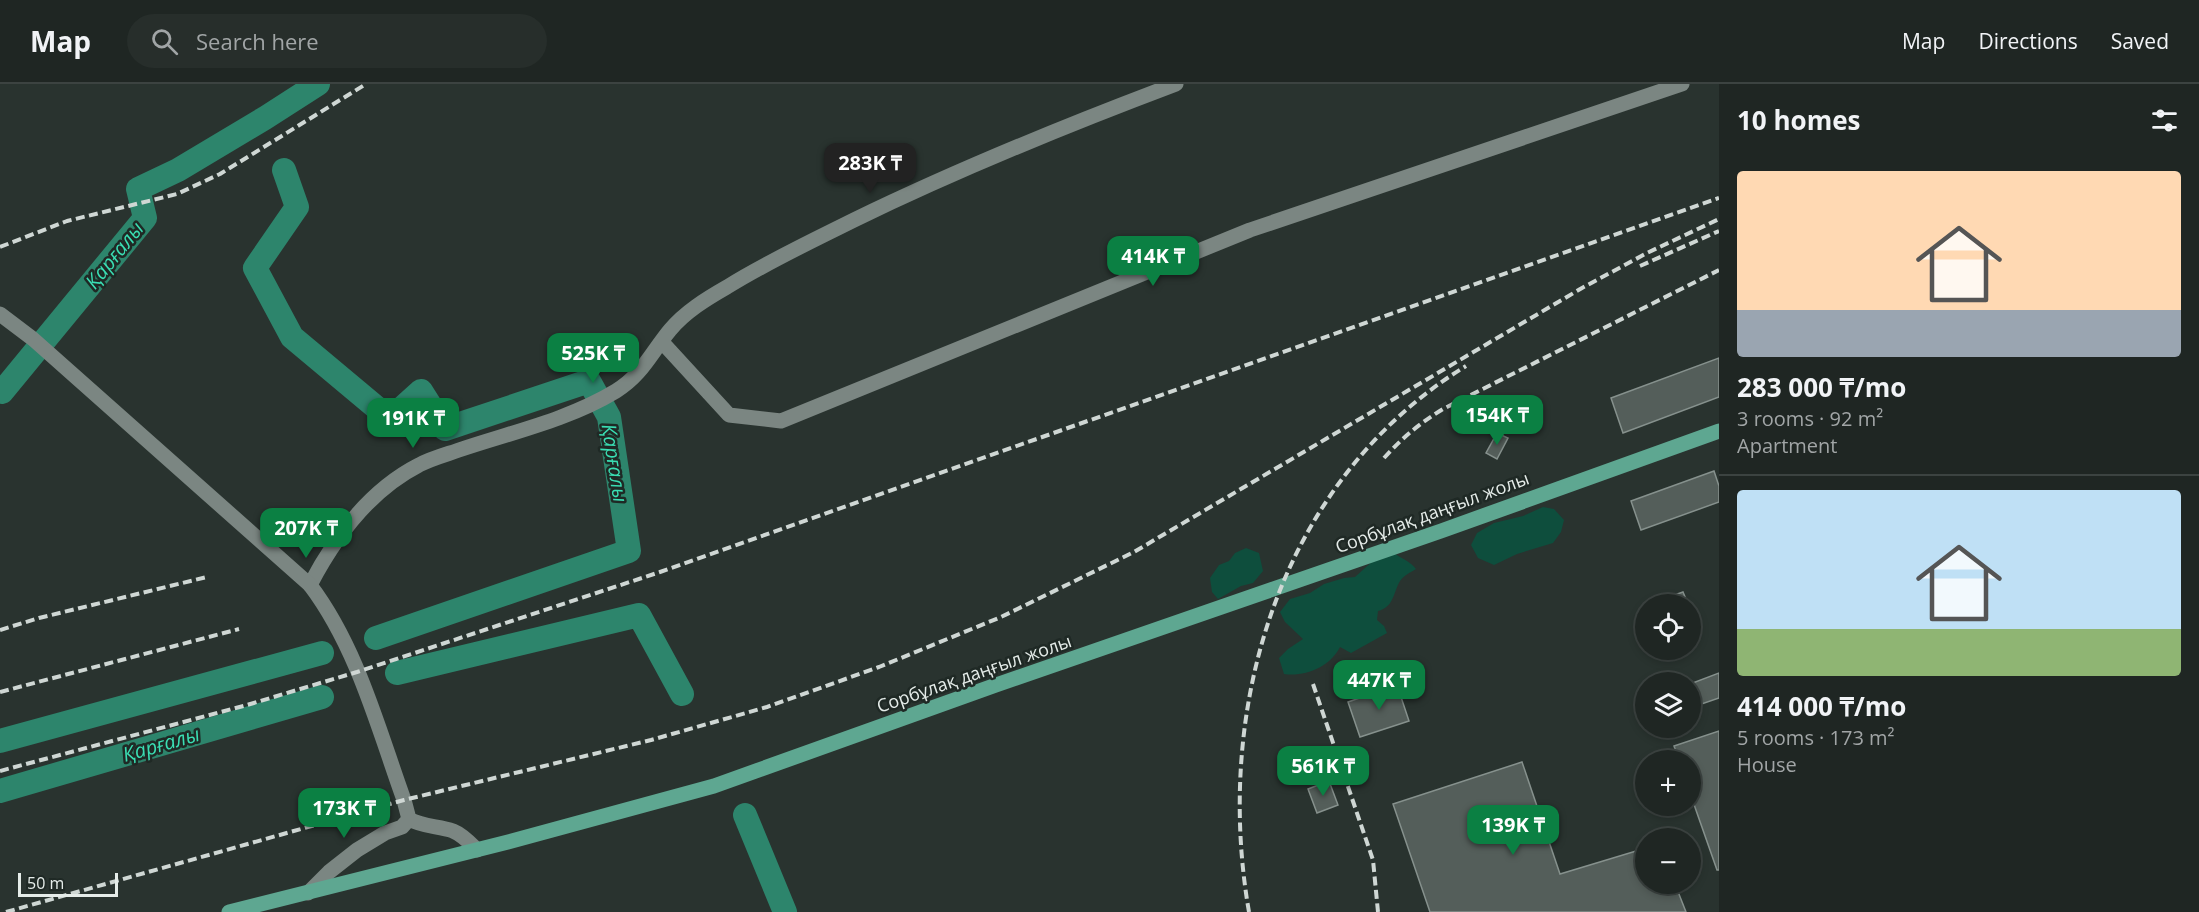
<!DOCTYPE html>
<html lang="en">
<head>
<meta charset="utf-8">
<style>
  :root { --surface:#1f2623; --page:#272e2b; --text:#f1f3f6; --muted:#a1a5a6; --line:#3c4341; --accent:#0b8043 }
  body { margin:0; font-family:"Open Sans",sans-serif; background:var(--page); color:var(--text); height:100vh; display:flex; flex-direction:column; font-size:22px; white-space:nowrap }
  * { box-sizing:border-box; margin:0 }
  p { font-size:20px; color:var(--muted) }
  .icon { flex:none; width:33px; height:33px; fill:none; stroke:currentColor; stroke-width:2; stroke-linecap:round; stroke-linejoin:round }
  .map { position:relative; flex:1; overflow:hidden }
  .details { display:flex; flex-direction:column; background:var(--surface); width:480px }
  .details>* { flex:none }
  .controls { position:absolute; left:1635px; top:510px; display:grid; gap:12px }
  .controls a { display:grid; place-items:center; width:66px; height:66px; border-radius:50%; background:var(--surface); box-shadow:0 3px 9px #0003,0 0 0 2px var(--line); font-size:30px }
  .scale { position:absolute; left:18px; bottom:15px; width:100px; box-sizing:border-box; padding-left:6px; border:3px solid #e5ece9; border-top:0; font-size:16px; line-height:21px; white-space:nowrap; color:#e5ece9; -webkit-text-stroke:4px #1f2925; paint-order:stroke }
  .price { position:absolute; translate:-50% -51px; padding:0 14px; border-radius:12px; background:var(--accent); color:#fff; font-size:20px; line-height:39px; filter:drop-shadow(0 2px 3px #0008) }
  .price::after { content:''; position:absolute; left:50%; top:36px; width:18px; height:14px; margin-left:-9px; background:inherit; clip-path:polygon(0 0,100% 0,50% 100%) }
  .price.on { background:#222; color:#fff }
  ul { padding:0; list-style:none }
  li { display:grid; align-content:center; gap:12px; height:318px; padding:0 18px }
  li+li { border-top:2px solid var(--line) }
  li span { display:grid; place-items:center; height:186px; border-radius:6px; color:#555 }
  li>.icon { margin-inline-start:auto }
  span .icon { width:108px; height:108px; fill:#fffc; stroke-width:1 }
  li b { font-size:26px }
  h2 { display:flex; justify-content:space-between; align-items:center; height:72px; padding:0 18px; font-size:26px }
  header { display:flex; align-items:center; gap:36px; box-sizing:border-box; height:84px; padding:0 30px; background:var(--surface); border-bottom:2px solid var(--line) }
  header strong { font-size:28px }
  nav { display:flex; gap:33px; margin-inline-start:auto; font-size:21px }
  .search { width:420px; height:54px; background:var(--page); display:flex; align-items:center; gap:15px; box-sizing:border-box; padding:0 21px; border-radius:33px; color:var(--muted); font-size:22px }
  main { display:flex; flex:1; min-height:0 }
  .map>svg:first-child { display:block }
  .green { fill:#0e4e3d }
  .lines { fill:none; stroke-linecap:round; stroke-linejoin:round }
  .river { stroke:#2d856c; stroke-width:24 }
  .building { fill:#545e5a; stroke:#86918d; stroke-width:1.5 }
  .minor { stroke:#7b8682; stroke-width:15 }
  .tertiary { stroke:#7b8682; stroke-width:15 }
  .primary { stroke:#5ea791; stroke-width:15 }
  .rail { stroke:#cfd7d4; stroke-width:4; stroke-dasharray:9 4.5; stroke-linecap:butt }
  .labels { text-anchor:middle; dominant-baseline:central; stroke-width:5; stroke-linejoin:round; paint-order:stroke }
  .street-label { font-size:18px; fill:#e5ece9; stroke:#1f2925 }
  .water-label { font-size:20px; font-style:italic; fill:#3adeb3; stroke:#1f2925 }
</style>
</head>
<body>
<header>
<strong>Map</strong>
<div class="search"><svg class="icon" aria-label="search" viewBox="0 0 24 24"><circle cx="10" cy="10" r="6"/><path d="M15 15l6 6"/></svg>Search here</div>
<nav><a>Map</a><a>Directions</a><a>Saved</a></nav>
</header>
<main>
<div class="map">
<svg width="1719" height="828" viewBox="0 0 1719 828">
  <rect width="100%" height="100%" fill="#29332f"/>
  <path class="green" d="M1543 423 1554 425 1564 436 1561 448 1553 459 1517 470 1494 481 1478 474 1471 461 1477 449 1494 439 1523 432Z
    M1246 464 1259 469 1263 487 1253 499 1241 502 1218 515 1212 508 1210 494 1219 481 1229 477 1235 469Z
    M1394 469C1402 475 1410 477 1416 485 1411 488 1403 492 1400 497 1393 509 1394 523 1378 527L1377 536 1384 542 1387 549 1351 569 1340 563C1330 583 1305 593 1284 590L1279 574 1288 565 1303 555 1285 538 1280 528 1290 515 1310 509 1324 500 1344 494 1355 493 1375 475Z"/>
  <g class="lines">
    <path class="river" d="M284 86 297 123 255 184 292 253 390 335 421 307 445 345 589 297 609 333 629 467 376 554
      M2 308 145 134 138 105 178 86 265 34 318 0
      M397 589 639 531 682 610
      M0 657 322 569
      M0 707 322 613
      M745 731 785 828"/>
  </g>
  <path class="building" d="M1719 274V313L1623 349 1611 314Z
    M1497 349 1508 354 1497 375 1486 369Z
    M1714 387 1719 402V418L1641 446 1631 417Z
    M1683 508 1688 520H1652V519Z
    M1719 589V614L1690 624V600Z
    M1397 601 1409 637 1360 653 1348 618Z
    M1719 647V786H1717L1690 709V676H1679L1674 662Z
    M1522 678 1560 790 1646 764V800H1675L1686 828H1430L1393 720Z
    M1329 697 1338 721 1317 729 1308 705Z"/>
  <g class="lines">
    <path class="minor" d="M662 258 729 331 781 337 1250 146 1682 0
      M310 501C335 453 370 406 419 381 432 374 448 370 462 365 513 348 570 335 616 307 642 291 651 269 670 246 685 228 706 215 727 203 767 178 812 157 854 136 959 85 1067 41 1176 0"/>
    <path class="tertiary" d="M0 230 33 255 310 501C357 563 378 644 404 716L409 735C423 743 439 742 453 747 463 751 470 759 477 766
      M308 809 329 788 357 766 385 749 402 743 409 735"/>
    <path class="primary" d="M229 828 508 758 714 702 996 601 1441 447 1719 347"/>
    <path class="rail" d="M0 163 67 137 177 110 220 90 366 0
      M1640 182 1719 147
      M1384 374C1402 354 1420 339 1443 325L1719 186
      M0 546 39 534 207 493
      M1313 600 1373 776 1378 828
      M0 608 239 545
      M0 687 247 621 357 588 660 488 1719 114
      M6 828 404 716 651 656 767 623 879 583 1001 533 1134 468 1582 204 1647 169 1719 135
      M1249 828C1213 622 1281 395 1466 282"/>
  </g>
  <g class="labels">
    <g class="street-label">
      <text transform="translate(1432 428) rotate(-20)">Сорбұлақ даңғыл жолы</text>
      <text transform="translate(974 589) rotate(-19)">Сорбұлақ даңғыл жолы</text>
    </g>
    <g class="water-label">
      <text transform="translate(114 171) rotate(-51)">Қарғалы</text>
      <text transform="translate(615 379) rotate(81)">Қарғалы</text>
      <text transform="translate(161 660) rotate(-16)">Қарғалы</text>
    </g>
  </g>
</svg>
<div class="controls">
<a><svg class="icon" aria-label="locate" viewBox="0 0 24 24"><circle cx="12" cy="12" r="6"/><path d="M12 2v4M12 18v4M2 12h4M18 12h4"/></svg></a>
<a><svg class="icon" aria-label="layers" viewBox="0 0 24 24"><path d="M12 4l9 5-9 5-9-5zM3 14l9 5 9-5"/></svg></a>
<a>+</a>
<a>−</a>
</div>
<div class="scale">50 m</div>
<b class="price on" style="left:870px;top:110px">283K ₸</b>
<b class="price" style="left:1153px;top:203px">414K ₸</b>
<b class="price" style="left:593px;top:300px">525K ₸</b>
<b class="price" style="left:1497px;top:362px">154K ₸</b>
<b class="price" style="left:413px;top:365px">191K ₸</b>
<b class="price" style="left:306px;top:475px">207K ₸</b>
<b class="price" style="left:1379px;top:627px">447K ₸</b>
<b class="price" style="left:1323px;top:713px">561K ₸</b>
<b class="price" style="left:344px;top:755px">173K ₸</b>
<b class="price" style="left:1513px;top:772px">139K ₸</b>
</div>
<section class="details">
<h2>10 homes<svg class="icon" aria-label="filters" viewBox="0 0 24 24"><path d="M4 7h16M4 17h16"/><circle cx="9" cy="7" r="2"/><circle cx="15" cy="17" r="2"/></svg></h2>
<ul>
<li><span style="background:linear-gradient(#ffd9b3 75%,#9aa5b1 0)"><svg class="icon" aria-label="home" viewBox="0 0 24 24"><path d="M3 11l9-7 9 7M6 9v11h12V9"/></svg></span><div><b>283 000 ₸/mo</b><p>3 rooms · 92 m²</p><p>Apartment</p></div></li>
<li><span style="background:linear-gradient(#bfe0f5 75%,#8fb573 0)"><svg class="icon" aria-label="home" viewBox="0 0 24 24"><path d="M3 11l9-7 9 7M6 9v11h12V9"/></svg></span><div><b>414 000 ₸/mo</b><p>5 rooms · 173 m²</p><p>House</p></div></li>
</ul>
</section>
</main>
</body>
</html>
